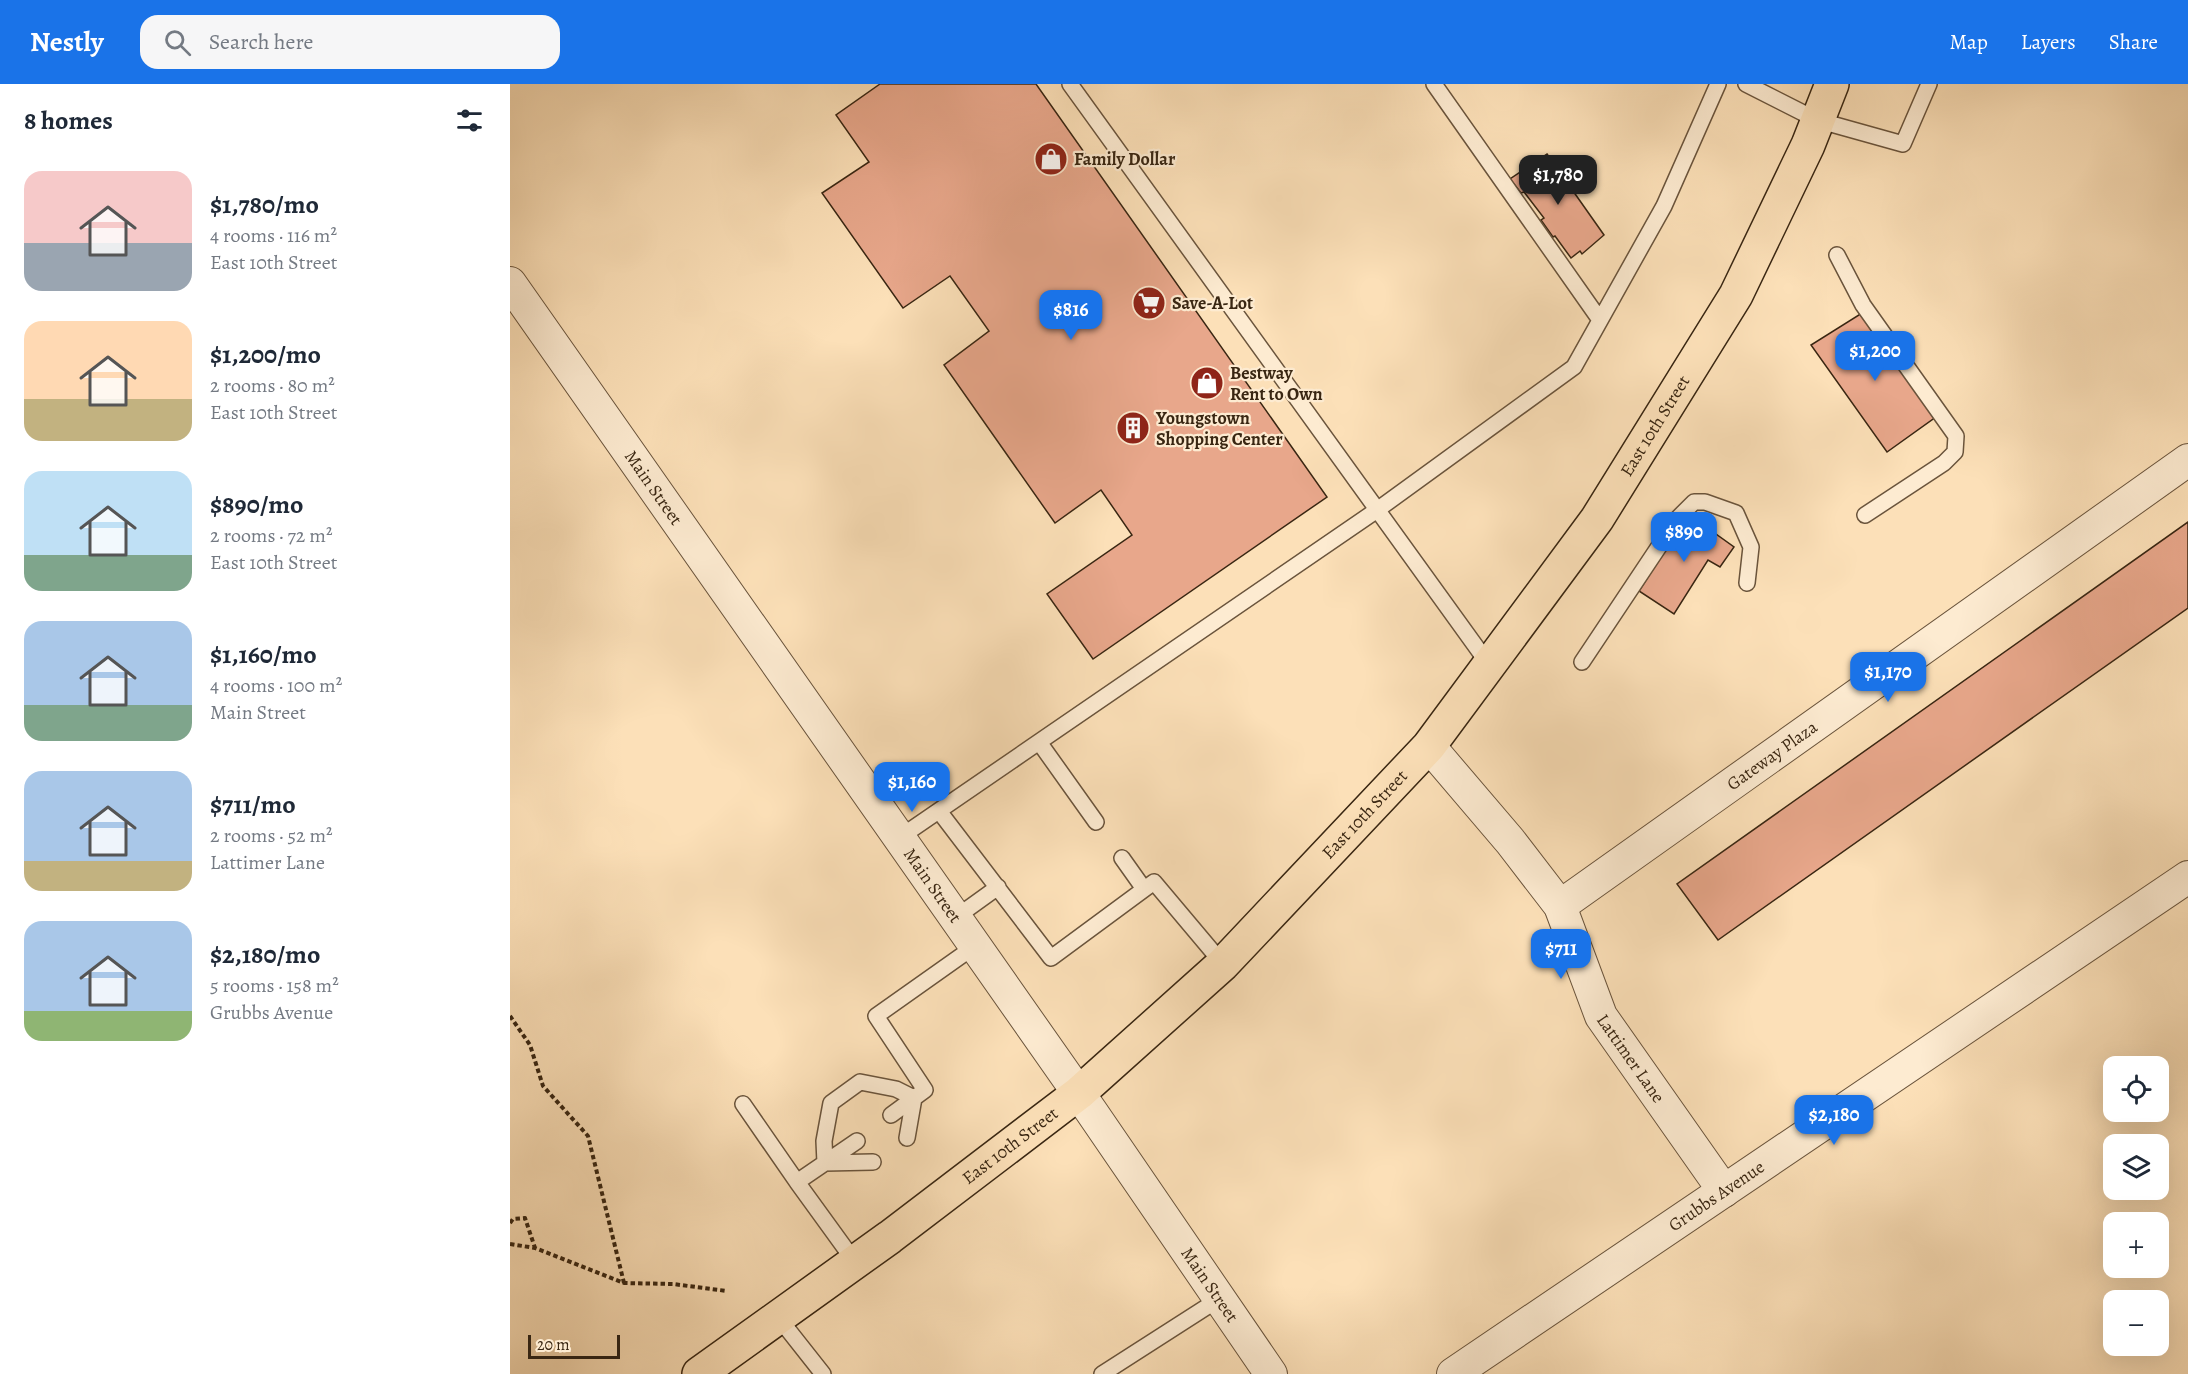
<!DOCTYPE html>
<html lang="en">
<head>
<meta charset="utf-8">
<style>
  :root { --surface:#fff; --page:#f6f6f7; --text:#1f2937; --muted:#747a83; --accent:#1a73e8 }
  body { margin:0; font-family:Alegreya,serif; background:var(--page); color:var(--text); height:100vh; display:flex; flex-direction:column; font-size:22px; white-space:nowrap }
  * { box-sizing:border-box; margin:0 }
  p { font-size:20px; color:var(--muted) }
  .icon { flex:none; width:33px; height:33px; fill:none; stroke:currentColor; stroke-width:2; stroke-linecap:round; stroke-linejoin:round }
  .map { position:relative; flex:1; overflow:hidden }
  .details { display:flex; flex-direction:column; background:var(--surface); width:510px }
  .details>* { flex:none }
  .buttons { position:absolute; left:1593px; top:972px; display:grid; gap:12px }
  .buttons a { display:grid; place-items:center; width:66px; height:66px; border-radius:12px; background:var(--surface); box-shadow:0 6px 24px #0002; font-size:30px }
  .scale { position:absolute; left:18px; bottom:15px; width:92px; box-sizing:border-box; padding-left:6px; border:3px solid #392612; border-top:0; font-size:16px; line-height:21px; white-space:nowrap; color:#392612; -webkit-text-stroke:4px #fdebd1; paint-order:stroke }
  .price { position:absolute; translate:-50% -51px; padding:0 14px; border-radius:12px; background:var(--accent); color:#fff; font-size:20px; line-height:39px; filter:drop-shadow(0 2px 3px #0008) }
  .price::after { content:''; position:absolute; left:50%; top:36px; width:18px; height:14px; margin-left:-9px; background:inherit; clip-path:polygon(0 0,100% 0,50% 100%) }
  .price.active { background:#222; color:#fff }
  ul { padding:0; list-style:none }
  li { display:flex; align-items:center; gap:18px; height:150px; padding:0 24px }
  li span { display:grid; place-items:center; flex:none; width:168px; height:120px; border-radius:18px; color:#555 }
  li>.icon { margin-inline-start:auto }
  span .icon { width:72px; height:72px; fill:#fffc; stroke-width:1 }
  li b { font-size:26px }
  h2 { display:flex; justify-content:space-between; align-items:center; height:72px; padding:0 24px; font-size:26px }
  header { display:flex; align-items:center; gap:36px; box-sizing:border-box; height:84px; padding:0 30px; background:var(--accent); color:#fff }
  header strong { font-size:28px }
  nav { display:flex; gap:33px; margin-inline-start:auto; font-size:21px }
  .search { width:420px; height:54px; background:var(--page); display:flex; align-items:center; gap:15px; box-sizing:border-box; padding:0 21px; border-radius:18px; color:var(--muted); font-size:22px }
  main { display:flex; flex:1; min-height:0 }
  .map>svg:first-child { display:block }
  .building { fill:#e8a78b; stroke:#392612; stroke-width:1.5 }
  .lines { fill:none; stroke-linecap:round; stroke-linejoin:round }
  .lane-casing { stroke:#6a543c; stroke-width:18 }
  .street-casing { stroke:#6a543c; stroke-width:34 }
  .primary-casing { stroke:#392612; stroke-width:36 }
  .path { stroke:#392612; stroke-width:4; stroke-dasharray:4.5 3; stroke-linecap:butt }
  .lane { stroke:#fdebd1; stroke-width:15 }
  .street { stroke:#fdebd1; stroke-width:32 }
  .primary { stroke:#fce0b8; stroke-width:33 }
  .labels { text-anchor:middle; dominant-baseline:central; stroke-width:4.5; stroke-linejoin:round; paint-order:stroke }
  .poi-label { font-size:18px; font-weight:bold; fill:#392612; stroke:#fdebd1; text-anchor:start }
  .street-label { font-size:18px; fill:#392612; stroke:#fdebd1 }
</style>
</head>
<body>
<header>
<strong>Nestly</strong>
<div class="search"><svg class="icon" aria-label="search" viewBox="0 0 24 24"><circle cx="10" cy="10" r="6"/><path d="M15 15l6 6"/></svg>Search here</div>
<nav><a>Map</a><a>Layers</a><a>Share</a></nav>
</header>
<main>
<section class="details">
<h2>8 homes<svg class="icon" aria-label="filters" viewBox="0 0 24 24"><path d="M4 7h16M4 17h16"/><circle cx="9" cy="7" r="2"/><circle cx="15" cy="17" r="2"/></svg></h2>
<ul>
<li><span style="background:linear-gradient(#f6c9c9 60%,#9aa5b1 0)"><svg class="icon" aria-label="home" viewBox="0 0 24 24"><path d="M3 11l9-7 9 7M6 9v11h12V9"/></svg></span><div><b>$1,780/mo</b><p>4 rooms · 116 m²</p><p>East 10th Street</p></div></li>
<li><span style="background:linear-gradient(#ffd9b3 65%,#c2b280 0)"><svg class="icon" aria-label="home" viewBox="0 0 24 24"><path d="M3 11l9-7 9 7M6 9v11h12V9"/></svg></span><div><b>$1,200/mo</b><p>2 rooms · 80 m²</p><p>East 10th Street</p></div></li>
<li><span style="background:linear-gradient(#bfe0f5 70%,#7fa58c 0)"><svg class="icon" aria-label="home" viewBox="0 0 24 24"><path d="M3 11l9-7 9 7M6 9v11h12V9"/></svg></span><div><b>$890/mo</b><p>2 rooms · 72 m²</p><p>East 10th Street</p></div></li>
<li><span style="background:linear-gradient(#a9c7e8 70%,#7fa58c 0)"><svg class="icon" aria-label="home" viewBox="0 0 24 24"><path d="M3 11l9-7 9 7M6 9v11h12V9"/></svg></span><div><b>$1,160/mo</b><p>4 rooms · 100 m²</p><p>Main Street</p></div></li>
<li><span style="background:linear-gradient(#a9c7e8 75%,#c2b280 0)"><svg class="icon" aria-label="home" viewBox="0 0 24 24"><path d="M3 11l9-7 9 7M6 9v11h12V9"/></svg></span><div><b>$711/mo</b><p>2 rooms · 52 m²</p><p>Lattimer Lane</p></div></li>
<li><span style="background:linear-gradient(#a9c7e8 75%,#8fb573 0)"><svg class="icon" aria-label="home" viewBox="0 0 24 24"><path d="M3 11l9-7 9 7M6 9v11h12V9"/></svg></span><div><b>$2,180/mo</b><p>5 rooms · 158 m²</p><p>Grubbs Avenue</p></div></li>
</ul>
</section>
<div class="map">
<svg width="1678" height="1290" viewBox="0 0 1678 1290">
  <rect width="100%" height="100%" fill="#fce0b8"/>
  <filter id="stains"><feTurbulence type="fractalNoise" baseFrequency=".00333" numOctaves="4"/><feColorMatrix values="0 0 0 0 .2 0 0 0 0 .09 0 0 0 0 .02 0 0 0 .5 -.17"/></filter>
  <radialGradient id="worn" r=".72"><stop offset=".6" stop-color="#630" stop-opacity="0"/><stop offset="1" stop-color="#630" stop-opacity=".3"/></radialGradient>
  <path class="building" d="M370 0H526L817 413 583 575 537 510 622 451 591 406 545 439 434 281 479 247 440 192 393 224 312 109 359 78 326 31Z
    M1037 70 1094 151 1072 170 1070 167 1061 174 1045 152 1043 153 1031 136 1034 134 1014 108 1011 109 1000 95Z
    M1352 229 1430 330 1377 368 1301 261Z
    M1178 430 1224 463 1210 483 1198 476 1164 530 1129 507Z
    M1678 438V524L1208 856 1167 800Z"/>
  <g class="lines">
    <g class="lane-casing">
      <path id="lane" d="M560 0 980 582
        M924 0 1090 236
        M1236 0 1307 36 1393 60 1419 0
        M1327 171 1353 221 1446 352 1445 368 1434 379 1355 431
        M1072 578 1168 434 1184 418H1195L1226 429 1241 463 1237 499
        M529 658 586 738
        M429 727 541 874 644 798 713 880
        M389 754 867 426 1064 283 1154 122 1208 0
        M612 774 634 805
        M445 834 488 803
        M233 1020 287 1098 347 1057
        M381 1031 415 1006 366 932 465 862
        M363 1078 315 1079 314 1057 321 1019 350 998 386 1005 404 1014 397 1054
        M287 1098 345 1178
        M268 1233 313 1290
        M592 1290 709 1215"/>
    </g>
    <g class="street-casing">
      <g id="street">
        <path id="s1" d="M0 199 581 1027 761 1290"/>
        <path id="s2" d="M919 662 1000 757 1050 822 1091 932 1214 1107"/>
        <path id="s3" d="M1050 822 1678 376"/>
        <path id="s4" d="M943 1290 1678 793"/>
      </g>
    </g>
    <g class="primary-casing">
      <g id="primary">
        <path id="s5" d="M189 1290 380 1153 569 1009 713 880 919 662 1087 435 1226 211 1298 61 1322 0"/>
      </g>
    </g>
    <path class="path" d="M0 932 20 961 33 1002 78 1052 114 1199
      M0 1139 3 1135 15 1134 25 1164
      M0 1160 25 1164 114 1199 163 1200 217 1207"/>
    <use href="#lane" class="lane"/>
    <use href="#street" class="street"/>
    <use href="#primary" class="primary"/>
  </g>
  <defs>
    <g id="shop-disc" transform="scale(1.725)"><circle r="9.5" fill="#8f2418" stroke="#fdebd1"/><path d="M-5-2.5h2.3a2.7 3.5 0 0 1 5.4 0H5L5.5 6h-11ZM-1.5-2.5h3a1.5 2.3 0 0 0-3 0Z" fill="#fff"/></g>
    <g id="supermarket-disc" transform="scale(1.725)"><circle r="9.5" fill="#8f2418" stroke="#fdebd1"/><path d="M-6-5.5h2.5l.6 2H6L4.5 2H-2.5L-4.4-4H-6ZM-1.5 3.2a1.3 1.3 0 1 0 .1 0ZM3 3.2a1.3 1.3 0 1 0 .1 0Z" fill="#fff"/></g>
    <g id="building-disc" transform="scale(1.725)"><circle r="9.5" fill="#8f2418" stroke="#fdebd1"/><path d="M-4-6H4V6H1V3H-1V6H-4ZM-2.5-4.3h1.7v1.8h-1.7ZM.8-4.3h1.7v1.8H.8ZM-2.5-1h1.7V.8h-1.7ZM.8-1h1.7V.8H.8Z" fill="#fff"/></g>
  </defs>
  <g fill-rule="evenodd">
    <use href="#shop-disc" x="541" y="75"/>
    <use href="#supermarket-disc" x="639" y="219"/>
    <use href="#shop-disc" x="697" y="299"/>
    <use href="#building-disc" x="623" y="344"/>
  </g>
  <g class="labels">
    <g class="poi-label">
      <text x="564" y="75">Family Dollar</text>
      <text x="662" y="219">Save-A-Lot</text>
      <text x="720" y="289">Bestway<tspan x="720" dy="21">Rent to Own</tspan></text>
      <text x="646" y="334">Youngstown<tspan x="646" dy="21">Shopping Center</tspan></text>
    </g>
    <g class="street-label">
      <text stroke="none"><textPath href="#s5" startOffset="1358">East 10th Street</textPath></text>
      <text stroke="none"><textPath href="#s1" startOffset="250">Main Street</textPath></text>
      <text stroke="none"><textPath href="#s3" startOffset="260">Gateway Plaza</textPath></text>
      <text stroke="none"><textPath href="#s5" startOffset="872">East 10th Street</textPath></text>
      <text stroke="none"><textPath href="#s1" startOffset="736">Main Street</textPath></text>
      <text stroke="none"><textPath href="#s2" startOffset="376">Lattimer Lane</textPath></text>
      <text stroke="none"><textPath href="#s5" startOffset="386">East 10th Street</textPath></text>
      <text stroke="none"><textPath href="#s4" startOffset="318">Grubbs Avenue</textPath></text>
      <text stroke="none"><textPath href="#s1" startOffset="1222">Main Street</textPath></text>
    </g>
  </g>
  <rect width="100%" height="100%" filter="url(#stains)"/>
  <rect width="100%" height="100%" fill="url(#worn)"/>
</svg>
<div class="buttons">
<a><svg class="icon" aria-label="locate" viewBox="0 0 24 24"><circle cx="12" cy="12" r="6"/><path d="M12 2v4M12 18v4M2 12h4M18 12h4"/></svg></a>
<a><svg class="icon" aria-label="layers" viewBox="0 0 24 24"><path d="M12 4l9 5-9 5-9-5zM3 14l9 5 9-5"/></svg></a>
<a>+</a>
<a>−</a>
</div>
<div class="scale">20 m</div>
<b class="price active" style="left:1048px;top:122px">$1,780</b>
<b class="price" style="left:561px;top:257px">$816</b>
<b class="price" style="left:1365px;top:298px">$1,200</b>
<b class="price" style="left:1174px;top:479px">$890</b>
<b class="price" style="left:1378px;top:619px">$1,170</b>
<b class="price" style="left:402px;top:729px">$1,160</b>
<b class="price" style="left:1051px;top:896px">$711</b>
<b class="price" style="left:1324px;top:1062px">$2,180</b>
</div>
</main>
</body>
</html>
